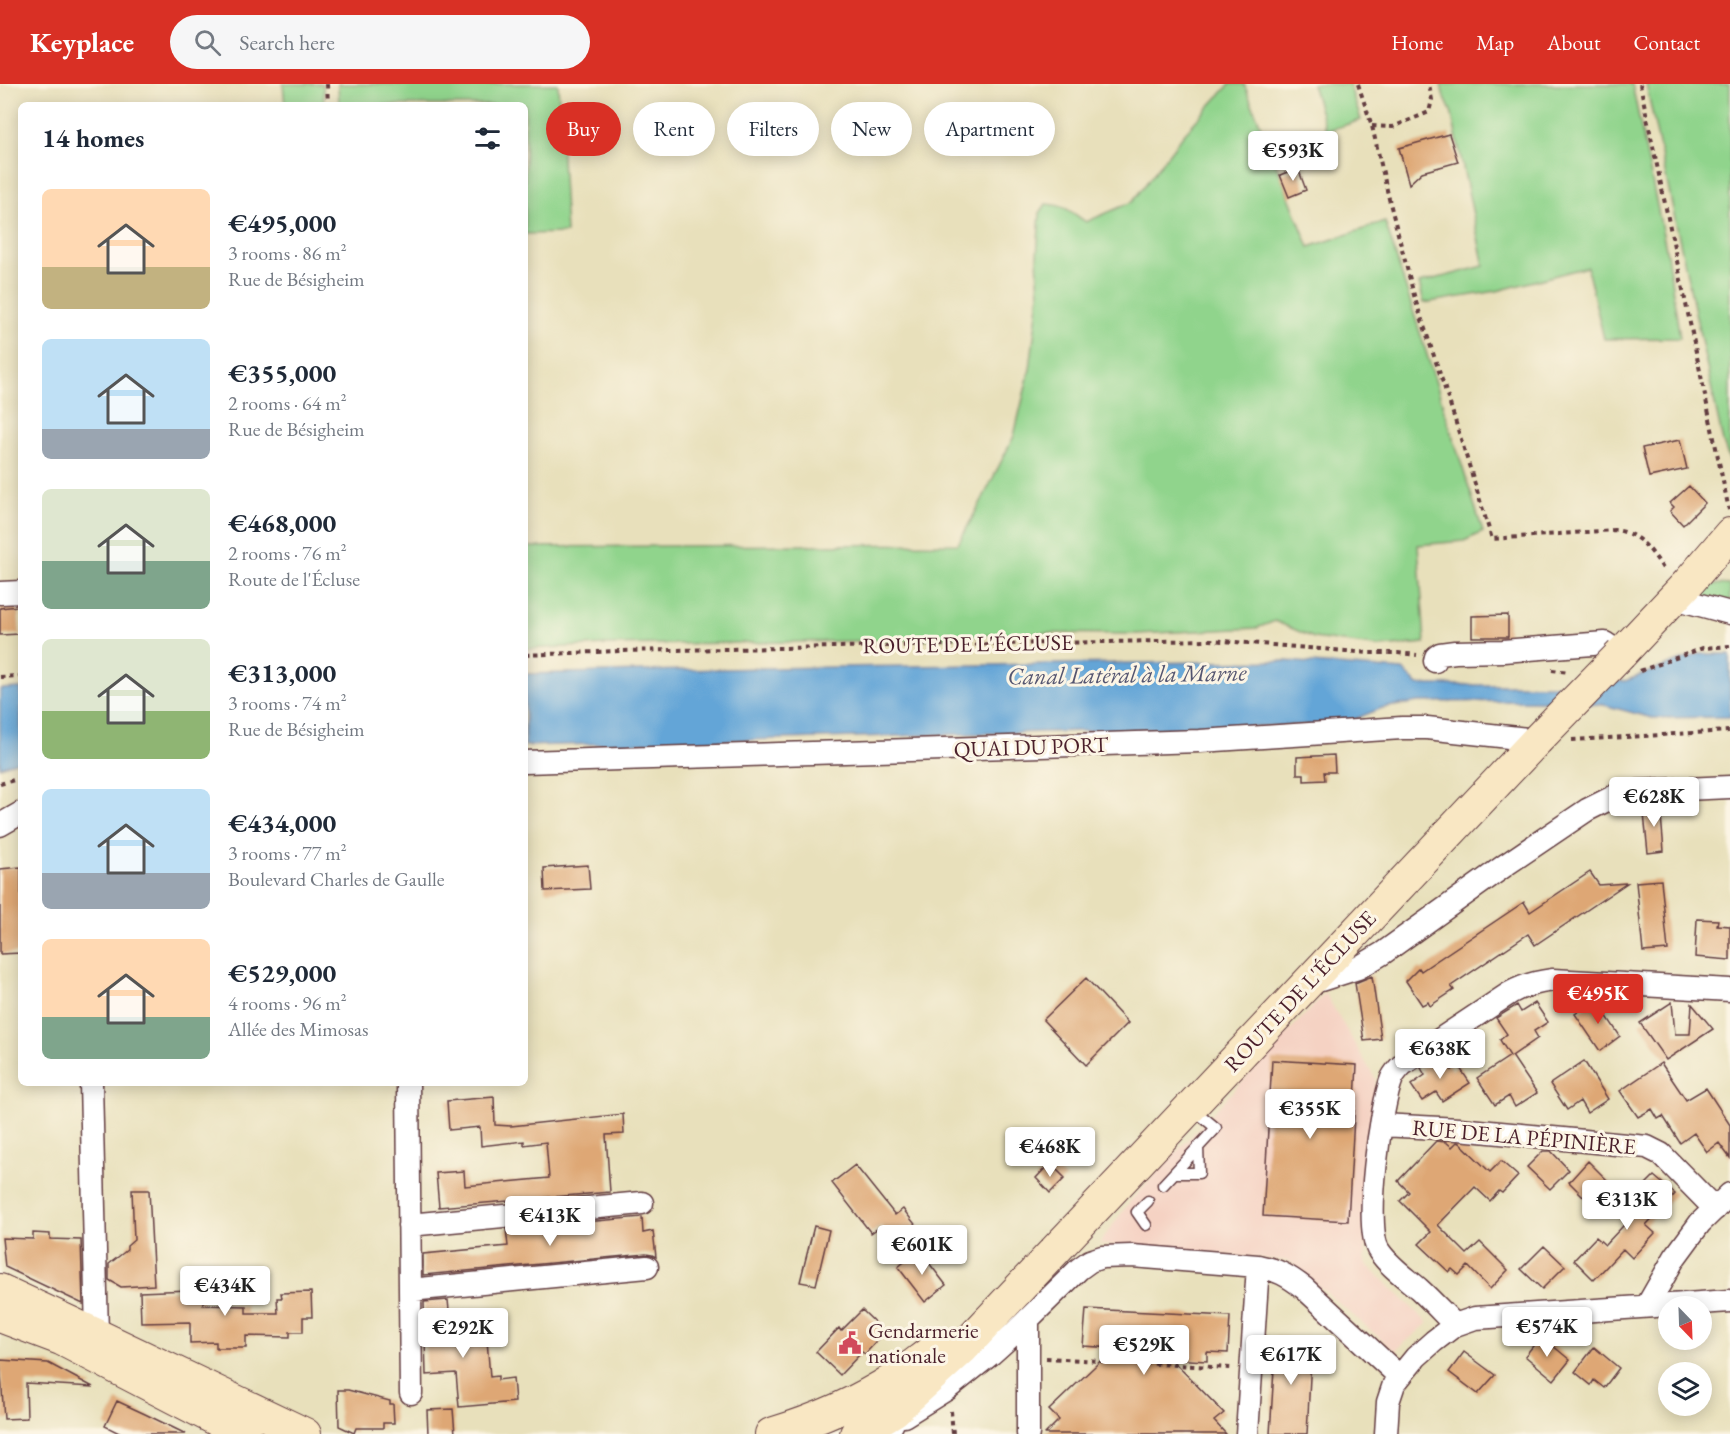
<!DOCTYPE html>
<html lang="en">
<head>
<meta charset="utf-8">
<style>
  :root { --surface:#fff; --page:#f6f6f7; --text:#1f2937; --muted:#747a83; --accent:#d93025 }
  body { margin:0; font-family:"EB Garamond",serif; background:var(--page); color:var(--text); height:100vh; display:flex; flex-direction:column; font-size:22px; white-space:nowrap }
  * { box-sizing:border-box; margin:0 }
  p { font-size:20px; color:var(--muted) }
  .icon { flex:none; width:33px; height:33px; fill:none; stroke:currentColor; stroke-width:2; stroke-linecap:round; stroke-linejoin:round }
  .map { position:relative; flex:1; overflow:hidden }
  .panel { position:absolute; left:18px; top:18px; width:510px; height:984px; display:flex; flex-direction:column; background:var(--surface); border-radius:9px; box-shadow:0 3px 15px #0003 }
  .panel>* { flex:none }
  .guide { position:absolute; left:546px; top:18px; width:570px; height:54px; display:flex; gap:12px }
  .needle { width:39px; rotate:157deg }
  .buttons { position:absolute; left:1658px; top:1212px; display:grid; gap:12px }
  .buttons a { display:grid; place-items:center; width:54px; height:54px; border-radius:50%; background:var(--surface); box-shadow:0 3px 15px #0003; font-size:30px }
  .price { position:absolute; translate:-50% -51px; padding:0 14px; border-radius:6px; background:#fff; color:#222; font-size:20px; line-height:39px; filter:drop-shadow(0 2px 3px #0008) }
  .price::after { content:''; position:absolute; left:50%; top:36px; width:18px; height:14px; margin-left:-9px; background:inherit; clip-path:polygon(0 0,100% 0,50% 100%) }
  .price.selected { background:var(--accent); color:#fff }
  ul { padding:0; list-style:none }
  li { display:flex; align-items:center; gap:18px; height:150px; padding:0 24px }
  li span { display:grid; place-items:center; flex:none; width:168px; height:120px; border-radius:9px; color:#555 }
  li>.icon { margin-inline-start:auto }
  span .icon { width:72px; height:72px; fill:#fffc; stroke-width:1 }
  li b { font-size:26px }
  h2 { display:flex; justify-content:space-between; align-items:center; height:72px; padding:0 24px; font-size:26px }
  .chip { padding:0 21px; border-radius:27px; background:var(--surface); box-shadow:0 3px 15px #0003; font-size:21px; line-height:54px }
  .chip.selected { background:var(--accent); color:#fff }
  header { display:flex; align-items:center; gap:36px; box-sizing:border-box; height:84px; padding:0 30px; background:var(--accent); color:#fff }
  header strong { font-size:28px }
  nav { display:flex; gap:33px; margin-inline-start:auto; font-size:21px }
  .search { width:420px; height:54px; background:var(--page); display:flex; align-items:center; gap:15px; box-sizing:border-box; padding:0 21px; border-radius:33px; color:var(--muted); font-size:22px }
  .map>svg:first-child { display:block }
  .built { fill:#f5d2c3 }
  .green { fill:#90d48c; stroke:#6d7a5c; stroke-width:1.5 }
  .water { fill:#63a5d7; stroke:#566281; stroke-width:1.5 }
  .building { fill:#dea775 }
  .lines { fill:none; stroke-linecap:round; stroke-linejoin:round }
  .service-casing { stroke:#623c41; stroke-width:13 }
  .minor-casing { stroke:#623c41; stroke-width:25 }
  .secondary-casing { stroke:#623c41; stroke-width:34 }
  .path { stroke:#623c41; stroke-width:4; stroke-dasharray:4.5 4.5; stroke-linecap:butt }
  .service { stroke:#fff; stroke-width:10 }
  .minor { stroke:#fff; stroke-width:22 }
  .secondary { stroke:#f9e7c3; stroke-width:32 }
  .secondary-bridge-casing { stroke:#623c41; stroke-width:34; stroke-linecap:butt }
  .secondary-bridge { stroke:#f9e7c3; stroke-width:32 }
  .labels { text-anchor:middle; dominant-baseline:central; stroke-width:6; stroke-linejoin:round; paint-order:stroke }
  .street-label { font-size:22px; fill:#4a1f2b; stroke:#fcf5e5 }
  .poi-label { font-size:22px; fill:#4a1f2b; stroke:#fcf5e5; text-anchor:start }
  .water-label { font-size:24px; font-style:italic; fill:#545570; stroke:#fcf5e5 }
</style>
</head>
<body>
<header>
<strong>Keyplace</strong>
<div class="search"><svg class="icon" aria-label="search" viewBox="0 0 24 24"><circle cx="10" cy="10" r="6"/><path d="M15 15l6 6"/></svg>Search here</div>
<nav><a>Home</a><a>Map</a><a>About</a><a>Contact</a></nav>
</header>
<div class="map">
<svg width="1730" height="1350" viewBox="0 0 1730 1350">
  <rect width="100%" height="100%" fill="#fcf5e5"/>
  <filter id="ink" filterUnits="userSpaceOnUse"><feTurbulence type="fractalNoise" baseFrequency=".0167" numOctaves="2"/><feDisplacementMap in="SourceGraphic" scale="12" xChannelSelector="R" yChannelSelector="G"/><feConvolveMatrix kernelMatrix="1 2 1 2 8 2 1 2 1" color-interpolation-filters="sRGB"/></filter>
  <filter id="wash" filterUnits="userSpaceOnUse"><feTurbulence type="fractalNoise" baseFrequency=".008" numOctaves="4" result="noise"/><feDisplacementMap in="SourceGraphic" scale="24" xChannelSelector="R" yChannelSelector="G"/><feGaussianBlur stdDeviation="1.35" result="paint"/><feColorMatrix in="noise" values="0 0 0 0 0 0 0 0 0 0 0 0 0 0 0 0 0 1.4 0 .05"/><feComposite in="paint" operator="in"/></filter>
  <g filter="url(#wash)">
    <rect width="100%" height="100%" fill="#e8e0bb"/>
    <path class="built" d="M1325 909 1376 996 1365 1179 1428 1239 1395 1267 1289 1177 1099 1160 1131 1116Z"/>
    <path class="green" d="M283 0H323L324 21H285Z
      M338 0H558L566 149 525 150V21H339Z
      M1230 0H1244L1309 163 1385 138 1483 448 1464 457 1418 461 1425 559 1380 563 1314 554 1275 537 1257 544 1136 550 1025 549 911 556 606 561 525 565V463L958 460 982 416 1014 352 1030 285 1039 211 1037 173 1040 129 1046 120C1066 121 1071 128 1086 138L1132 118 1183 51Z
      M1312 0H1349L1361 36 1326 47Z
      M1441 0H1632L1667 170 1680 254 1604 255 1587 183 1497 207 1424 219 1419 199 1484 182 1451 27 1443 10Z
      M1646 0H1730V378L1723 358Z
      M1714 500 1730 501V517L1700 513Z"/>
    <path class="water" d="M1698 570H1730V633L1652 634 1604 621 1552 617 1418 618 1382 624 1343 640 525 662V590L764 584 1285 577 1403 586 1418 601H1552L1625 597Z
      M21 604V676L0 683V605Z"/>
    <g id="blocks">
      <path class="building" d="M1449 50 1458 78 1422 88 1409 100 1399 64Z
        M1298 84 1306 106 1289 113 1280 91Z
        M1680 356 1687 385 1649 393 1642 364Z
        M1689 402 1705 419 1683 441 1670 427 1674 423 1670 419Z
        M18 522 20 550 0 551V524Z
        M1508 531V553H1472V532Z
        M1334 671 1335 688H1324L1325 696 1304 697V690H1297V673Z
        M1643 720H1660L1664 767 1648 769Z
        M588 781 590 805 545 807 544 784Z
        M21 783V869L0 870V785Z
        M1590 788 1599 801 1627 799 1535 861 1528 850 1451 902 1454 906 1430 922 1428 918 1422 921 1406 897 1419 884 1421 887 1524 818 1530 828Z
        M1661 796 1668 866 1643 868 1636 798Z
        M1697 835 1718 836 1717 841 1730 842V876L1695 873Z
        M1372 892 1381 955 1364 957 1355 899Z
        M1086 894 1128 939 1086 981 1043 936Z
        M1596 916 1620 952 1600 967 1575 930Z
        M1672 918 1675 950H1690L1692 920 1713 945 1666 976 1640 939Z
        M1535 919 1548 938 1534 947 1538 954 1512 972 1537 1009 1515 1023 1509 1012 1495 1021 1477 994 1510 972 1500 956 1507 950 1496 934 1517 921 1521 928Z
        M1442 970 1452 986 1458 981 1470 999 1442 1017 1436 1008 1422 1017 1411 1001 1425 991 1421 984Z
        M1272 976 1357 981 1348 1137 1263 1132Z
        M1584 977 1608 1015 1587 1029 1580 1017 1567 1026 1550 1000Z
        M1661 979 1686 1016 1706 1004 1730 1041V1074L1719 1059 1707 1068 1694 1049 1680 1059 1663 1032 1658 1035 1652 1025 1638 1033 1620 1007Z
        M494 1013 495 1041 511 1042 623 1030 624 1050 606 1051 610 1108 439 1123 436 1089 464 1087 465 1102 549 1094 546 1058 524 1061V1057L481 1062 480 1043 449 1046 447 1017Z
        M1436 1057 1446 1058 1452 1063 1457 1058 1460 1059 1490 1088 1501 1077 1518 1092 1502 1109 1499 1107 1490 1117 1475 1103 1438 1141 1467 1170 1480 1158 1508 1186 1490 1205 1468 1182 1459 1191 1452 1185 1449 1188 1435 1175 1419 1160 1431 1148 1400 1117 1409 1108 1398 1097Z
        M1543 1067H1551L1569 1086 1550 1105 1527 1083Z
        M1588 1077 1611 1100 1592 1121 1569 1098Z
        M1050 1079 1065 1094 1050 1109 1036 1094Z
        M855 1081 895 1131 903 1125 929 1158 907 1175 881 1142 871 1149 832 1099Z
        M1654 1092 1675 1110 1646 1141 1655 1149 1632 1174 1623 1165 1594 1196 1574 1176 1596 1153 1605 1161 1641 1123 1632 1114Z
        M132 1106H149L154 1201 121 1203 109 1196V1180L127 1166V1162L134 1156Z
        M642 1133 643 1149 653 1147 656 1173 652 1171 646 1170 423 1191V1170L508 1162 506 1145Z
        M814 1142 829 1146 816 1201 800 1198Z
        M33 1149 50 1150V1155L81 1156 83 1220 5 1183 2 1154 33 1155Z
        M1544 1162 1565 1182 1542 1205 1521 1185Z
        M919 1166 946 1201 925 1218 898 1183Z
        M189 1206V1210H203V1221L246 1222V1229H278L277 1214H282L281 1209 311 1208 312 1233H303V1248H290V1253L246 1252V1264H216V1258L190 1259V1238L141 1239 140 1208Z
        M448 1216 451 1247 486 1244 490 1293 498 1292V1296L513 1294 515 1318 459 1323 456 1289 426 1291 424 1218Z
        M1086 1225 1230 1232 1228 1269 1207 1268V1277L1171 1275 1224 1329 1214 1337 1226 1350H1045L1059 1336 1049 1326 1114 1264 1083 1262Z
        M862 1226 885 1248 865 1270 862 1268 840 1291 816 1268 839 1244 841 1247Z
        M1541 1252 1570 1276 1554 1296 1525 1272Z
        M1276 1253 1312 1255 1307 1350H1270Z
        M1594 1263 1619 1284 1604 1304 1594 1296 1591 1301 1575 1288Z
        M1464 1268 1495 1291 1478 1310 1449 1288Z
        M0 1276 48 1279 93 1303 26 1299 27 1334 4 1335Z
        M338 1306H348L390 1317V1320H393L394 1339H383V1344H356L354 1349 339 1342Z
        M117 1317 145 1330 186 1350H121L105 1342Z
        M453 1325 455 1350H428L427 1326Z"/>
    </g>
  </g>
  <g filter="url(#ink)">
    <use href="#blocks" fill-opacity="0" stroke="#623c41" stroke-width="1.5"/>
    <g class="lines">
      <g class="service-casing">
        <path id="service" d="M1174 1089H1199L1198 1063
          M1163 1101 1216 1044 1193 1025
          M1146 1141 1137 1128 1148 1117
          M894 1350 903 1332"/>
      </g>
      <g class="minor-casing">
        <path id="minor" d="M0 509 21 508
          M1674 514 1730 529
          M1435 577 1436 573 1440 570 1455 568 1503 567 1605 559 1621 570
          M525 678 1200 657 1402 644H1427L1537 656
          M0 741 21 729
          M1308 900 1358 884 1383 869 1507 780 1587 726 1615 712 1638 707 1730 703
          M91 999 97 1251
          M408 999 411 1309
          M1381 1041 1459 1045 1647 1063 1661 1070 1715 1125
          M409 1141 642 1119
          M410 1206 647 1183
          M1647 1222 1675 1173 1700 1139 1730 1110
          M1455 1241C1443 1229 1431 1216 1419 1205 1405 1193 1389 1182 1379 1167 1363 1144 1381 1021 1392 994 1395 988 1399 984 1403 980L1510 909C1524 901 1537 898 1553 896L1730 906
          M904 1332 947 1305 991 1270 1011 1252 1079 1185 1090 1177 1102 1173 1132 1172 1258 1182C1278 1186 1287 1191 1304 1204L1399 1292
          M1028 1350V1235
          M1247 1350 1258 1182
          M1386 1350 1388 1318 1394 1300 1416 1273 1434 1257 1455 1241 1475 1234 1730 1217"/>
      </g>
      <g class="secondary-casing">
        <path id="secondary" d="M1621 570 1688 499 1730 450
          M0 1206 97 1251 305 1350
          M0 1232 61 1255 244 1350
          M771 1350C814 1337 857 1319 895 1294 911 1284 925 1271 941 1261
          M856 1350 895 1326 962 1265 1537 656"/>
      </g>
      <path class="path" d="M327 0 328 21
        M1358 0 1372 42 1390 119 1415 215 1450 320 1492 455 1614 446C1639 448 1653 468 1665 488
        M1640 0 1729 426
        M1372 42 1393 43 1429 28 1432 16 1429 0
        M525 571 619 567 1211 556 1370 569H1398L1417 571
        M1552 586 1569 588
        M1640 587 1703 564 1730 562
        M0 593 21 592
        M1572 656 1730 647
        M0 700 21 694
        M1046 1274 1231 1284
        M951 1327 953 1350"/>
      <use href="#service" class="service"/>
      <use href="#minor" class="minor"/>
      <use href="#secondary" class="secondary"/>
      <g class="secondary-bridge-casing">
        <path id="secondary-bridge" d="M1537 656 1621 570"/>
      </g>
      <use href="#secondary-bridge" class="secondary-bridge"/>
    </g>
  </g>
  <defs>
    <g id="civic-bare" transform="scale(1.8)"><path d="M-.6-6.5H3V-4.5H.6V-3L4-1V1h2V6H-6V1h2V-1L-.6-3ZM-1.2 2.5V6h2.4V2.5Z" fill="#d1495b" stroke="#fcf5e5" stroke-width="2.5" paint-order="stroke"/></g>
  </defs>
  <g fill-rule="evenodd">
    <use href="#civic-bare" x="850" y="1259"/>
  </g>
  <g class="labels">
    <g class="street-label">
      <text transform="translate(968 560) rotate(-1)">ROUTE DE L'ÉCLUSE</text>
      <text transform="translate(1031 663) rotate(-2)">QUAI DU PORT</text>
      <text transform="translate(1300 907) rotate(-47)">ROUTE DE L'ÉCLUSE</text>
      <text transform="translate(1524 1053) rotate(5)">RUE DE LA PÉPINIÈRE</text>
    </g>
    <g class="poi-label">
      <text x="868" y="1246">Gendarmerie<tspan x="868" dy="25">nationale</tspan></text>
    </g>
    <g class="water-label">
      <text transform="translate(1127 590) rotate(-1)">Canal Latéral à la Marne</text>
    </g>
  </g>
</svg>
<div class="buttons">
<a><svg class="needle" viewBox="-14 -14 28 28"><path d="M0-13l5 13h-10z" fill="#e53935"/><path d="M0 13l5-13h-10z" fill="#747a83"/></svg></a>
<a><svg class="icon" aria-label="layers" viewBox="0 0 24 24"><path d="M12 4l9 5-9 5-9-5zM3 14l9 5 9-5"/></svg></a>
</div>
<b class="price" style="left:1293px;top:98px">€593K</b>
<b class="price" style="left:1654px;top:744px">€628K</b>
<b class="price selected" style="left:1598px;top:941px">€495K</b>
<b class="price" style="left:1440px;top:996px">€638K</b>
<b class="price" style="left:1310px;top:1056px">€355K</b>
<b class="price" style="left:1050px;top:1094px">€468K</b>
<b class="price" style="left:1627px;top:1147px">€313K</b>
<b class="price" style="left:550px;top:1163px">€413K</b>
<b class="price" style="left:922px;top:1192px">€601K</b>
<b class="price" style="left:225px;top:1233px">€434K</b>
<b class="price" style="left:1547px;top:1274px">€574K</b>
<b class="price" style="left:463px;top:1275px">€292K</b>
<b class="price" style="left:1144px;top:1292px">€529K</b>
<b class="price" style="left:1291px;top:1302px">€617K</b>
<div class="guide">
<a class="chip selected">Buy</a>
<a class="chip">Rent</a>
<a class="chip">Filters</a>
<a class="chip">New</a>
<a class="chip">Apartment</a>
</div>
<section class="panel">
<h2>14 homes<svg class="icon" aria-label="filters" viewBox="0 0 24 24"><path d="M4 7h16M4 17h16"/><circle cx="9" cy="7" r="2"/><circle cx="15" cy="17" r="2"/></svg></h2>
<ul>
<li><span style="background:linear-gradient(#ffd9b3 65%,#c2b280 0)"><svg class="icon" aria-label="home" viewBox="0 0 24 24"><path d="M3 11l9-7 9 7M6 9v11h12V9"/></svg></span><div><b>€495,000</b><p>3 rooms · 86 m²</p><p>Rue de Bésigheim</p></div></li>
<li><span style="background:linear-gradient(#bfe0f5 75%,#9aa5b1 0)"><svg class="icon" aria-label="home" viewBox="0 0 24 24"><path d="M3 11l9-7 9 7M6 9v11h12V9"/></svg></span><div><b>€355,000</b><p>2 rooms · 64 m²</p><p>Rue de Bésigheim</p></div></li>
<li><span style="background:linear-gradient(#dfe7d0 60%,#7fa58c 0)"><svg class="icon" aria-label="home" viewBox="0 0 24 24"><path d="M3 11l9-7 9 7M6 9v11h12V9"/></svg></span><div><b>€468,000</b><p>2 rooms · 76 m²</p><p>Route de l'Écluse</p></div></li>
<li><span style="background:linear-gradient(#dfe7d0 60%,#8fb573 0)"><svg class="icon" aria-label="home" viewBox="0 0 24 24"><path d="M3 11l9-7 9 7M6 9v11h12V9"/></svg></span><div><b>€313,000</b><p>3 rooms · 74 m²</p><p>Rue de Bésigheim</p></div></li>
<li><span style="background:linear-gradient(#bfe0f5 70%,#9aa5b1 0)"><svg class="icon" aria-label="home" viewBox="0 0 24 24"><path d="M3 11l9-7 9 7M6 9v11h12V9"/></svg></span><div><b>€434,000</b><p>3 rooms · 77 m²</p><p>Boulevard Charles de Gaulle</p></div></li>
<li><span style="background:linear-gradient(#ffd9b3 65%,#7fa58c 0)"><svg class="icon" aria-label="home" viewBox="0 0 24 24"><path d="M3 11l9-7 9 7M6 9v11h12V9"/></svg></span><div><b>€529,000</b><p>4 rooms · 96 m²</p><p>Allée des Mimosas</p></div></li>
</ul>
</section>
</div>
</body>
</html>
